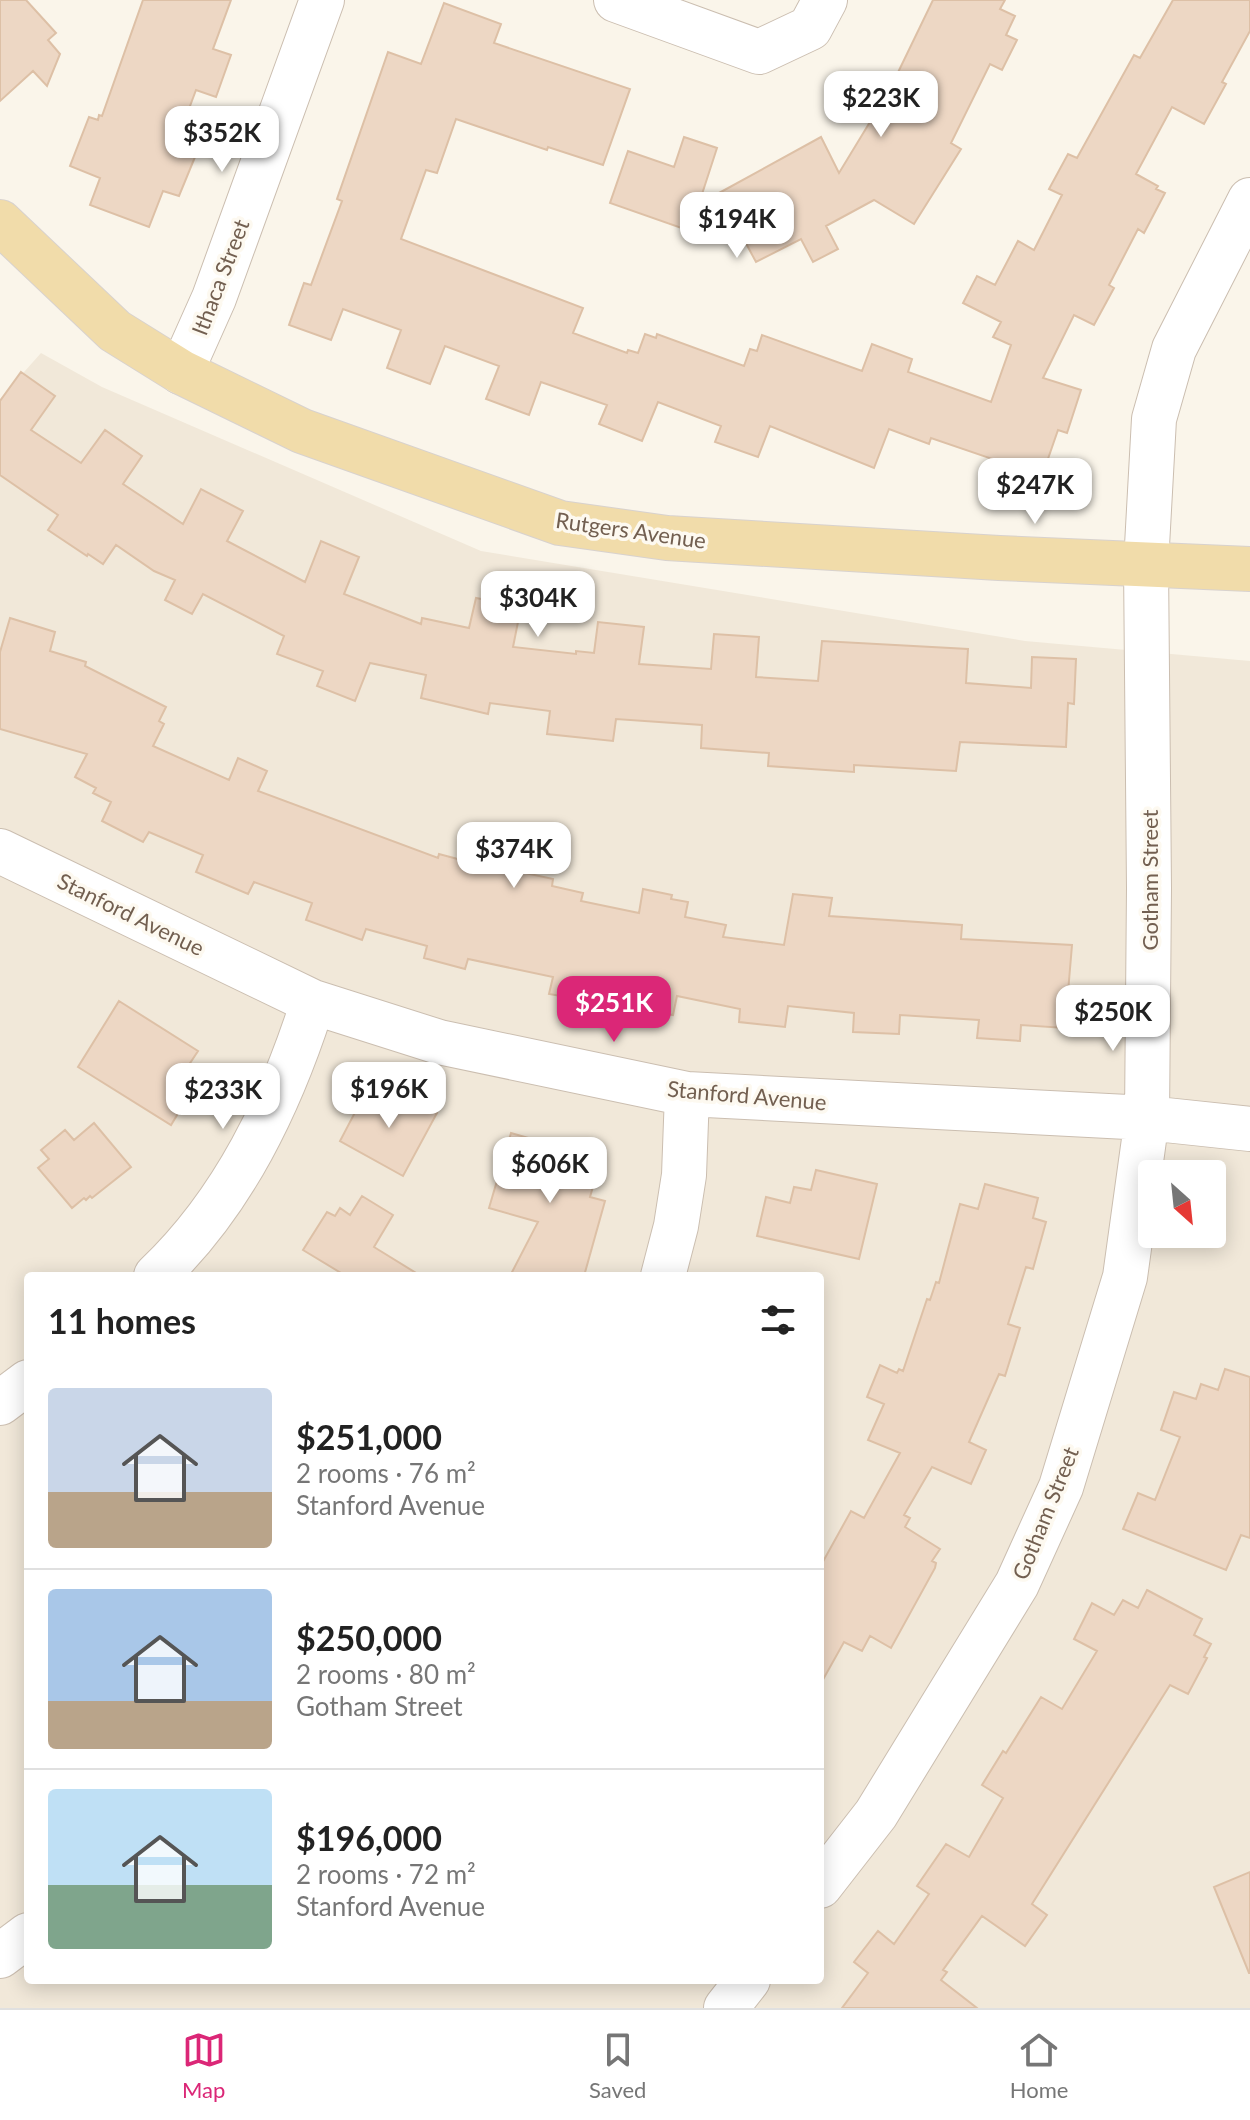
<!DOCTYPE html>
<html lang="en">
<head>
<meta charset="utf-8">
<style>
  :root { --surface:#fff; --page:#f2f2f2; --text:#222; --muted:#767676; --line:#e0e0e0; --accent:#db2777 }
  body { margin:0; font-family:Lato,sans-serif; background:var(--page); color:var(--text); height:100vh; display:flex; flex-direction:column; font-size:30px; white-space:nowrap }
  * { box-sizing:border-box; margin:0 }
  p { font-size:26px; color:var(--muted) }
  .icon { flex:none; width:44px; height:44px; fill:none; stroke:currentColor; stroke-width:2; stroke-linecap:round; stroke-linejoin:round }
  .map { position:relative; flex:1; overflow:hidden }
  .details { position:absolute; left:24px; top:1272px; width:800px; height:712px; display:flex; flex-direction:column; background:var(--surface); border-radius:8px; box-shadow:0 4px 20px #0003 }
  .details>* { flex:none }
  .needle { width:52px; rotate:153deg }
  .tools { position:absolute; left:1138px; top:1160px; display:grid; gap:16px }
  .tools a { display:grid; place-items:center; width:88px; height:88px; border-radius:8px; background:var(--surface); box-shadow:0 4px 20px #0003; font-size:40px }
  .price { position:absolute; translate:-50% -68px; padding:0 18px; border-radius:16px; background:#fff; color:#222; font-size:26px; line-height:52px; filter:drop-shadow(0 2px 4px #0008) }
  .price::after { content:''; position:absolute; left:50%; top:48px; width:24px; height:18px; margin-left:-12px; background:inherit; clip-path:polygon(0 0,100% 0,50% 100%) }
  .price.current { background:var(--accent); color:#fff }
  ul { padding:0; list-style:none }
  li { display:flex; align-items:center; gap:24px; height:200px; padding:0 24px }
  li+li { border-top:2px solid var(--line) }
  li span { display:grid; place-items:center; flex:none; width:224px; height:160px; border-radius:8px; color:#555 }
  li>.icon { margin-inline-start:auto }
  span .icon { width:96px; height:96px; fill:#fffc; stroke-width:1 }
  li b { font-size:34px }
  h2 { display:flex; justify-content:space-between; align-items:center; height:96px; padding:0 24px; font-size:34px }
  .tab-bar { display:flex; justify-content:space-around; align-items:center; height:112px; border-top:2px solid var(--line); background:var(--surface); font-size:22px; color:var(--muted) }
  .tab-bar a { display:grid; justify-items:center; gap:4px }
  .tab-bar .current { color:var(--accent) }
  .map>svg:first-child { display:block }
  .residential { fill:#f1e8d9; fill-rule:evenodd }
  .building { fill:#edd7c4; stroke:#ddc0a6; stroke-width:2 }
  .lines { fill:none; stroke-linecap:round; stroke-linejoin:round }
  .minor-casing { stroke:#cbbeb0; stroke-width:46 }
  .major-casing { stroke:#d8d2ce; stroke-width:46 }
  .minor { stroke:#fff; stroke-width:44 }
  .major { stroke:#f1dcaa; stroke-width:44 }
  .labels { text-anchor:middle; dominant-baseline:central; stroke-width:7; stroke-linejoin:round; paint-order:stroke }
  .street-label { font-size:22px; fill:#725f50; stroke:#fdf9f0 }
</style>
</head>
<body>
<div class="map">
<svg width="1250" height="2008" viewBox="0 0 1250 2008">
  <rect width="100%" height="100%" fill="#faf5ea"/>
  <path class="residential" d="M41 353 102 387 481 551 1025 641 1250 661V2008H0V399ZM1152 1174H1212V1234H1152ZM28 1276H820V1980H28Z"/>
  <path class="building" d="M0 0H26L56 33 48 40 60 54 47 86 33 71 0 101Z
    M143 0H231L213 49 231 55 216 97 196 90 174 149 195 157 179 196 163 191 149 227 90 205 100 178 70 166 89 117 98 120 99 115 102 116Z
    M933 0H1005L1000 9 1015 16 1006 35 1017 40 1002 70 990 64 951 143 961 149 914 224 874 200 826 226 838 249 813 262 801 239 756 262 719 193 821 137 839 173 890 89Z
    M1173 0H1250V31L1222 82 1226 84 1204 124 1172 107 1136 174 1158 186 1156 189 1165 193 1144 233 1138 229 1109 285 1114 288 1094 325 1074 315 1043 378 1081 390 1067 433 1058 430 1042 476 931 438 929 444 889 429 874 468 770 426 758 457 715 442 721 426 658 402 642 441 599 424 607 405 541 382 529 415 486 399 499 366 445 346 430 384 387 368 401 330 343 309 331 340 289 325 304 283 311 285 342 201 337 199 388 52 421 64 444 3 501 24 494 43 630 89 603 165 548 147 547 150 456 119 437 173 426 170 401 239 583 308 573 333 627 353 628 350 638 353 645 334 656 338 657 334 744 366 750 349 757 351 762 335 862 371 872 344 912 359 908 372 991 402 1011 345 993 337 1001 322 963 303 977 276 995 285 1018 241 1034 250 1062 195 1049 189 1068 154 1077 158 1134 55 1140 58Z
    M684 137 717 148 690 231 610 203 628 151 674 167Z
    M21 372 55 396 31 430 81 463 105 430 142 456 123 484 183 524 201 489 243 511 227 541 305 582 321 541 359 557 344 594 421 624 422 618 469 628 476 598 521 607 513 647 576 654V651L594 653 598 622 644 627 639 664 711 669 714 634 759 637 756 677 818 681 822 641 968 649 966 683 1031 688 1032 657 1076 659 1074 704 1068 703 1066 747 960 742 956 771 854 765V772L768 766 769 753 701 748 702 725 616 719 613 741 547 734 550 711 490 703 488 714 421 698 426 675 370 663 355 701 317 686 323 671 277 654 284 636 203 594 192 614 165 600 175 580 154 571 116 545 103 564 88 554 87 556 48 530 58 515 0 475V401Z
    M10 618 55 632 50 651 86 662 85 666 166 707 159 721 164 724 153 746 229 780 238 758 267 771 258 791 438 858 439 854 506 872 507 869 553 879 552 886 583 893 581 901 639 913 643 889 672 895 671 899 688 902 685 917 726 925 723 937 784 945 793 894 832 898 829 916 962 925 961 939 1072 945 1065 1028 1021 1025 1020 1041 977 1038 979 1020 900 1015 899 1034 853 1032 854 1013 788 1006 785 1027 739 1022 740 1009 677 996 673 1015 549 994 553 977 468 959 465 969 424 958 427 946 366 929 362 940 306 920 312 903 254 882 248 894 196 872 203 855 149 832 143 842 102 821 111 802 93 793 96 788 75 777 87 754 0 729V652Z
    M119 1001 198 1051 177 1083 191 1092 171 1125 78 1067Z
    M384 1088 437 1113 403 1176 340 1141 362 1099 375 1105Z
    M94 1123 131 1167 92 1198 90 1196 86 1200 84 1198 72 1208 38 1168 49 1159 41 1150 65 1130 74 1140Z
    M511 1133 601 1159 590 1197 605 1201 584 1276H510L538 1222 489 1208Z
    M816 1170 877 1184 859 1259 757 1236 766 1197 790 1203 794 1187 811 1190Z
    M985 1184 1038 1198 1033 1218 1046 1222 1033 1269 1026 1267 1008 1324 1020 1328 1005 1376 999 1374 969 1442 986 1450 971 1484 932 1467 904 1515 910 1518 905 1527 940 1549 932 1561 936 1563 935 1568 891 1648 870 1636 862 1651 844 1642 820 1685V1567L851 1511 864 1518 900 1453 868 1440 884 1404 867 1397 880 1365 897 1373 899 1369 903 1371 927 1299 930 1300 936 1282 939 1283 960 1204 978 1209Z
    M362 1196 393 1215 374 1247 421 1276H346L303 1250 327 1212 335 1216 340 1208 350 1215Z
    M1225 1369 1250 1377V1538L1241 1535 1226 1570 1123 1529 1138 1493 1155 1500 1180 1437 1161 1430 1174 1392 1196 1399 1201 1384 1218 1390Z
    M1147 1590 1202 1619 1194 1635 1211 1644 1204 1657 1207 1658 1188 1694 1170 1685 1032 1904 1047 1915 1025 1946 982 1916 943 1970 947 1972 941 1980 977 2008H842L868 1973 854 1962 878 1931 894 1944 929 1894 917 1886 946 1844 969 1857 1003 1798 982 1785 1003 1751 1006 1753 1041 1697 1062 1709 1097 1651 1074 1639 1092 1603 1114 1615 1123 1600 1138 1608Z
    M1250 1872V1973H1249L1214 1887Z"/>
  <g class="lines">
    <g class="minor-casing">
      <path id="minor" d="M616 0 759 52 810 28 825 0
        M181 372 214 298 322 0
        M0 851 313 1002 439 1042 687 1094 1147 1118 1250 1129
        M156 1276C234 1202 281 1103 313 1002
        M663 1276 676 1226 684 1175 687 1094
        M0 1403 28 1382
        M820 1886 876 1814 1017 1584 1061 1487 1125 1277 1147 1118 1149 888 1146 564 1154 419 1174 349 1250 200
        M0 1956 28 1935
        M726 2008 748 1980"/>
    </g>
    <g class="major-casing">
      <path id="major" d="M0 222 115 331 181 372 302 431 560 523 667 538 999 558 1250 569"/>
    </g>
    <use href="#minor" class="minor"/>
    <use href="#major" class="major"/>
  </g>
  <g class="labels">
    <g class="street-label">
      <text transform="translate(220 277) rotate(-69)">Ithaca Street</text>
      <text transform="translate(631 530) rotate(8)">Rutgers Avenue</text>
      <text transform="translate(1149 880) rotate(-90)">Gotham Street</text>
      <text transform="translate(131 914) rotate(26)">Stanford Avenue</text>
      <text transform="translate(747 1095) rotate(5)">Stanford Avenue</text>
      <text transform="translate(1045 1513) rotate(-68)">Gotham Street</text>
    </g>
  </g>
</svg>
<div class="tools">
<a><svg class="needle" viewBox="-14 -14 28 28"><path d="M0-13l5 13h-10z" fill="#e53935"/><path d="M0 13l5-13h-10z" fill="#767676"/></svg></a>
</div>
<b class="price" style="left:881px;top:139px">$223K</b>
<b class="price" style="left:222px;top:174px">$352K</b>
<b class="price" style="left:737px;top:260px">$194K</b>
<b class="price" style="left:1035px;top:526px">$247K</b>
<b class="price" style="left:538px;top:639px">$304K</b>
<b class="price" style="left:514px;top:890px">$374K</b>
<b class="price current" style="left:614px;top:1044px">$251K</b>
<b class="price" style="left:1113px;top:1053px">$250K</b>
<b class="price" style="left:389px;top:1130px">$196K</b>
<b class="price" style="left:223px;top:1131px">$233K</b>
<b class="price" style="left:550px;top:1205px">$606K</b>
<section class="details">
<h2>11 homes<svg class="icon" aria-label="filters" viewBox="0 0 24 24"><path d="M4 7h16M4 17h16"/><circle cx="9" cy="7" r="2"/><circle cx="15" cy="17" r="2"/></svg></h2>
<ul>
<li><span style="background:linear-gradient(#c9d6e8 65%,#b9a48a 0)"><svg class="icon" aria-label="home" viewBox="0 0 24 24"><path d="M3 11l9-7 9 7M6 9v11h12V9"/></svg></span><div><b>$251,000</b><p>2 rooms · 76 m²</p><p>Stanford Avenue</p></div></li>
<li><span style="background:linear-gradient(#a9c7e8 70%,#b9a48a 0)"><svg class="icon" aria-label="home" viewBox="0 0 24 24"><path d="M3 11l9-7 9 7M6 9v11h12V9"/></svg></span><div><b>$250,000</b><p>2 rooms · 80 m²</p><p>Gotham Street</p></div></li>
<li><span style="background:linear-gradient(#bfe0f5 60%,#7fa58c 0)"><svg class="icon" aria-label="home" viewBox="0 0 24 24"><path d="M3 11l9-7 9 7M6 9v11h12V9"/></svg></span><div><b>$196,000</b><p>2 rooms · 72 m²</p><p>Stanford Avenue</p></div></li>
</ul>
</section>
</div>
<nav class="tab-bar">
<a class="current"><svg class="icon" aria-label="map" viewBox="0 0 24 24"><path d="M3 6l6-2 6 2 6-2v14l-6 2-6-2-6 2zM9 4v14M15 6v14"/></svg>Map</a>
<a><svg class="icon" aria-label="saved" viewBox="0 0 24 24"><path d="M7 4h10v16l-5-4-5 4z"/></svg>Saved</a>
<a><svg class="icon" aria-label="home" viewBox="0 0 24 24"><path d="M3 11l9-7 9 7M6 9v11h12V9"/></svg>Home</a>
</nav>
</body>
</html>
